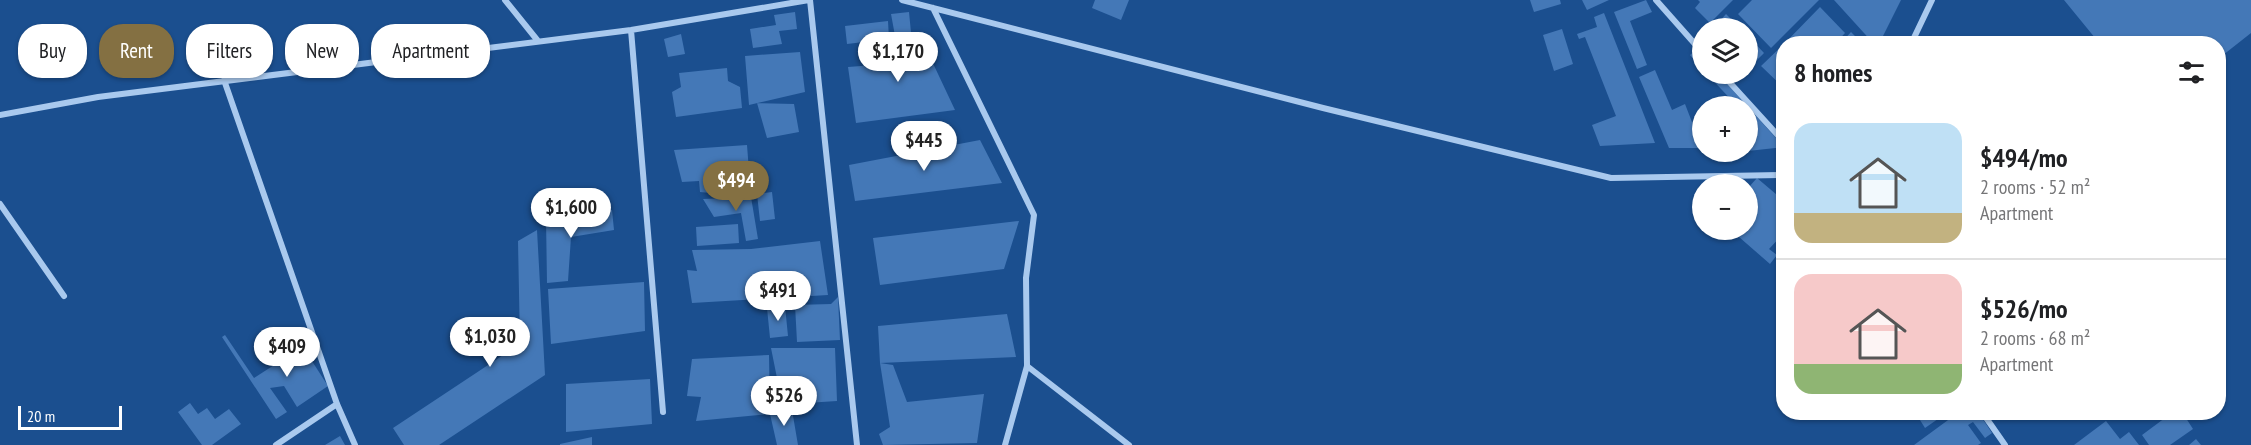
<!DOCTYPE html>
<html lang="en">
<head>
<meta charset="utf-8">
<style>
  :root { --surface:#fff; --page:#f2f2f2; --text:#202124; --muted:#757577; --line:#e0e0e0; --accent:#847042 }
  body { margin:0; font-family:"PT Sans Narrow",sans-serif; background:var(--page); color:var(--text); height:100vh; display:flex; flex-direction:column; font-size:22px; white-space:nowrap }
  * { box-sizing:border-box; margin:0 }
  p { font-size:20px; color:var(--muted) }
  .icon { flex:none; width:33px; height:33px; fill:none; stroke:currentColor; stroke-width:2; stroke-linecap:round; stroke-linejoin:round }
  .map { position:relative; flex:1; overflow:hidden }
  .sheet { position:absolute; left:1776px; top:36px; width:450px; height:384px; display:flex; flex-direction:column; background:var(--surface); border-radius:24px; box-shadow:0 2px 4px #0004 }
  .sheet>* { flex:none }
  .guide { position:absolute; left:18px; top:24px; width:570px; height:54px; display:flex; gap:12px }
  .tools { position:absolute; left:1692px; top:18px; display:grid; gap:12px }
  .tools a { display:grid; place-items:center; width:66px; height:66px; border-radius:50%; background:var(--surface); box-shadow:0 2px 4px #0004; font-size:30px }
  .scale { position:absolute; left:18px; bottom:15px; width:104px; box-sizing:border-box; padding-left:6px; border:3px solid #fff; border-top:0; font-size:16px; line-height:21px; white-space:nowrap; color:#fff; -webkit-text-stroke:4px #1b4f8f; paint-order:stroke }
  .price { position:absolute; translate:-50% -51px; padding:0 14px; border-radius:21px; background:#fff; color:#222; font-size:20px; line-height:39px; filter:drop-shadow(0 2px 3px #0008) }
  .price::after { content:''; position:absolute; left:50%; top:36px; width:18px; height:14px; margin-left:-9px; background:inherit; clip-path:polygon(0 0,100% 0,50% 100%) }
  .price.current { background:var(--accent); color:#fff }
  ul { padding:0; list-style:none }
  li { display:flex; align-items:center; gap:18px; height:150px; padding:0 18px }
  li+li { border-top:2px solid var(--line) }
  li span { display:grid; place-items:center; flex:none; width:168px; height:120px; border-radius:18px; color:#555 }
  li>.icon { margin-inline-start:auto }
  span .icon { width:72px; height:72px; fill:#fffc; stroke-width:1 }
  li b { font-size:26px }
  h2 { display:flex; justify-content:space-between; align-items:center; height:72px; padding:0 18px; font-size:26px }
  .tag { padding:0 21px; border-radius:24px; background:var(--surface); box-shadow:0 2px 4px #0004; font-size:21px; line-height:54px }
  .tag.current { background:var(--accent); color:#fff }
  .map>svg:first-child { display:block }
  .building { fill:#4478b7 }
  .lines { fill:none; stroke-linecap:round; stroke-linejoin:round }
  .street { stroke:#a9c9ee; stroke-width:6 }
</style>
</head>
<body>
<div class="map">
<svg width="2251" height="445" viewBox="0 0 2251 445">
  <rect width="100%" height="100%" fill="#1b4f8f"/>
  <path class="building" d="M1095 0H1129L1121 20 1092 8Z
    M1530 0H1560L1561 4 1534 12Z
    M1582 0H1609L1587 10Z
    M1646 0 1652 12 1630 21 1647 65 1637 69 1614 12Z
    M1698 0H1733L1710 23 1695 8 1700 2Z
    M1752 0H1819L1771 48 1738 14Z
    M1834 0H1901L1879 44H1874Z
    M2064 0H2251V33L2218 59V44H2100Z
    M1820 7 1845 33 1835 44H1784Z
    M795 12 797 29 779 31 782 44 753 48 750 29 776 25 774 15Z
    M909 12 913 53 930 57 955 110 856 123 848 67 900 63 891 14Z
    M1604 13 1655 143 1600 146 1592 125 1616 116 1585 37 1579 39 1577 34 1597 27 1594 17Z
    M1726 14 1740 28H1726L1719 22Z
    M888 21 889 39 847 44 845 26Z
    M1562 29 1573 64 1554 71 1543 35Z
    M1851 32 1863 44H1840Z
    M681 34 685 54 668 57 664 39Z
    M1748 36 1764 53 1754 63 1748 56Z
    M1784 44V88L1761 66Z
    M1696 50 1702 56V69L1690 55Z
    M800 52 805 92 749 105 745 56Z
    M727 68 728 81 740 87 742 108 676 117 672 92 681 87 679 73Z
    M1655 70 1672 110 1685 104 1702 148H1669L1639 77Z
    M1707 74H1718L1784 147 1748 151V106H1737Z
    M757 103 794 104 799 132 767 138Z
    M980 140 1002 183 855 201 849 165Z
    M747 145 751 197 700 192 699 181 682 182 674 150Z
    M1757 178 1784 201V233L1769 249 1777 255 1770 264 1731 230H1748V188Z
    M772 192 775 219 760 221 757 194Z
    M1702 194V216L1692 202Z
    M751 197 758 239 746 241 741 213 714 217 703 199Z
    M612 210 614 230 571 237 568 281 547 283 546 218Z
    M1019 221 1004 269 880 285 873 238Z
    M738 224 739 243 697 246 696 227Z
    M537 230 545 375 439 445H404L393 428 520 344 518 241Z
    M820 241 828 295 692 303 687 270 697 271 692 250 751 249Z
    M644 282 645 331 551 344 548 289Z
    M838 297 840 340 797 342 795 305 831 304Z
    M785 306 788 336 770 338 767 308Z
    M1007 314 1016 357 880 363 893 365 907 402 984 394 977 443 883 445 879 434 890 427 880 363 878 326Z
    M292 330 328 386 297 407 284 386 270 388 287 412 276 419 222 337 225 335 254 378 299 349 289 333Z
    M771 348H835L837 401 791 404 786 392 779 388Z
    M769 355 770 414 696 421 701 397 687 396 692 359Z
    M650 379 652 424 566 432V384Z
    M190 403 198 414 207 408 215 419 229 409 241 424 212 445H202L178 412Z
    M791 404 798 445H777L770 414Z
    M1915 412H1948L1925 428Z
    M1959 412H1978L1992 433 1985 438 1973 422 1968 425 1981 443 1978 445H1914Z
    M2173 412H2182L2193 429 2170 445H2149L2142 435Z
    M2106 421 2120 439 2129 432 2139 445H2074Z
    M340 436 345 445H325Z
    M592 437V445H560V444Z
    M2196 439 2201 445H2189Z"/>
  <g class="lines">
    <path class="street" d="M505 0 538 41
      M810 0 857 445
      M902 0 1323 108 1611 178 1784 175
      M1656 0 1702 52
      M933 8 1034 215 1026 278 1027 366 1005 445
      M631 30 663 412
      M1911 44 1932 0
      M1722 74 1784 142
      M224 80 337 404 355 445
      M0 115 98 97 631 30 809 0
      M0 204 64 296
      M1027 366 1129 445
      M1982 412 2005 445
      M276 445 337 404"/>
  </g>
</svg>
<div class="tools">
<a><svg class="icon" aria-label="layers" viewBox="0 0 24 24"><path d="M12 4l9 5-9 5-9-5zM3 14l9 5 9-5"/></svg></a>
<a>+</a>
<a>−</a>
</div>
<div class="scale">20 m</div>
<b class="price" style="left:898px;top:83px">$1,170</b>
<b class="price" style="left:924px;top:172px">$445</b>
<b class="price current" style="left:736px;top:212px">$494</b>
<b class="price" style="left:571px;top:239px">$1,600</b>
<b class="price" style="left:778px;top:322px">$491</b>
<b class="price" style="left:490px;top:368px">$1,030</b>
<b class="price" style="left:287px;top:378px">$409</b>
<b class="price" style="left:784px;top:427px">$526</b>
<div class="guide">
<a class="tag">Buy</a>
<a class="tag current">Rent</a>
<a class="tag">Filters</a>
<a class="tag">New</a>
<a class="tag">Apartment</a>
</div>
<section class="sheet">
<h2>8 homes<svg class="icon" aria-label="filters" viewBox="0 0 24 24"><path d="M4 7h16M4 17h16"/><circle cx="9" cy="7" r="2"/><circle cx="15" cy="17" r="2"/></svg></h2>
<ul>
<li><span style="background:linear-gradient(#bfe0f5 75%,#c2b280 0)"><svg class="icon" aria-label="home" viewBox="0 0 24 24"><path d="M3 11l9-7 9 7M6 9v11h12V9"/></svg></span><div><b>$494/mo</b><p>2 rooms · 52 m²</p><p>Apartment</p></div></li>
<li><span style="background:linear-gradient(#f6c9c9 75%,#8fb573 0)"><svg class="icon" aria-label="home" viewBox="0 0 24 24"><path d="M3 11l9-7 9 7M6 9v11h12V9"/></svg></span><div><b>$526/mo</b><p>2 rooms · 68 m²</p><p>Apartment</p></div></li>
</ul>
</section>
</div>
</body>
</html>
